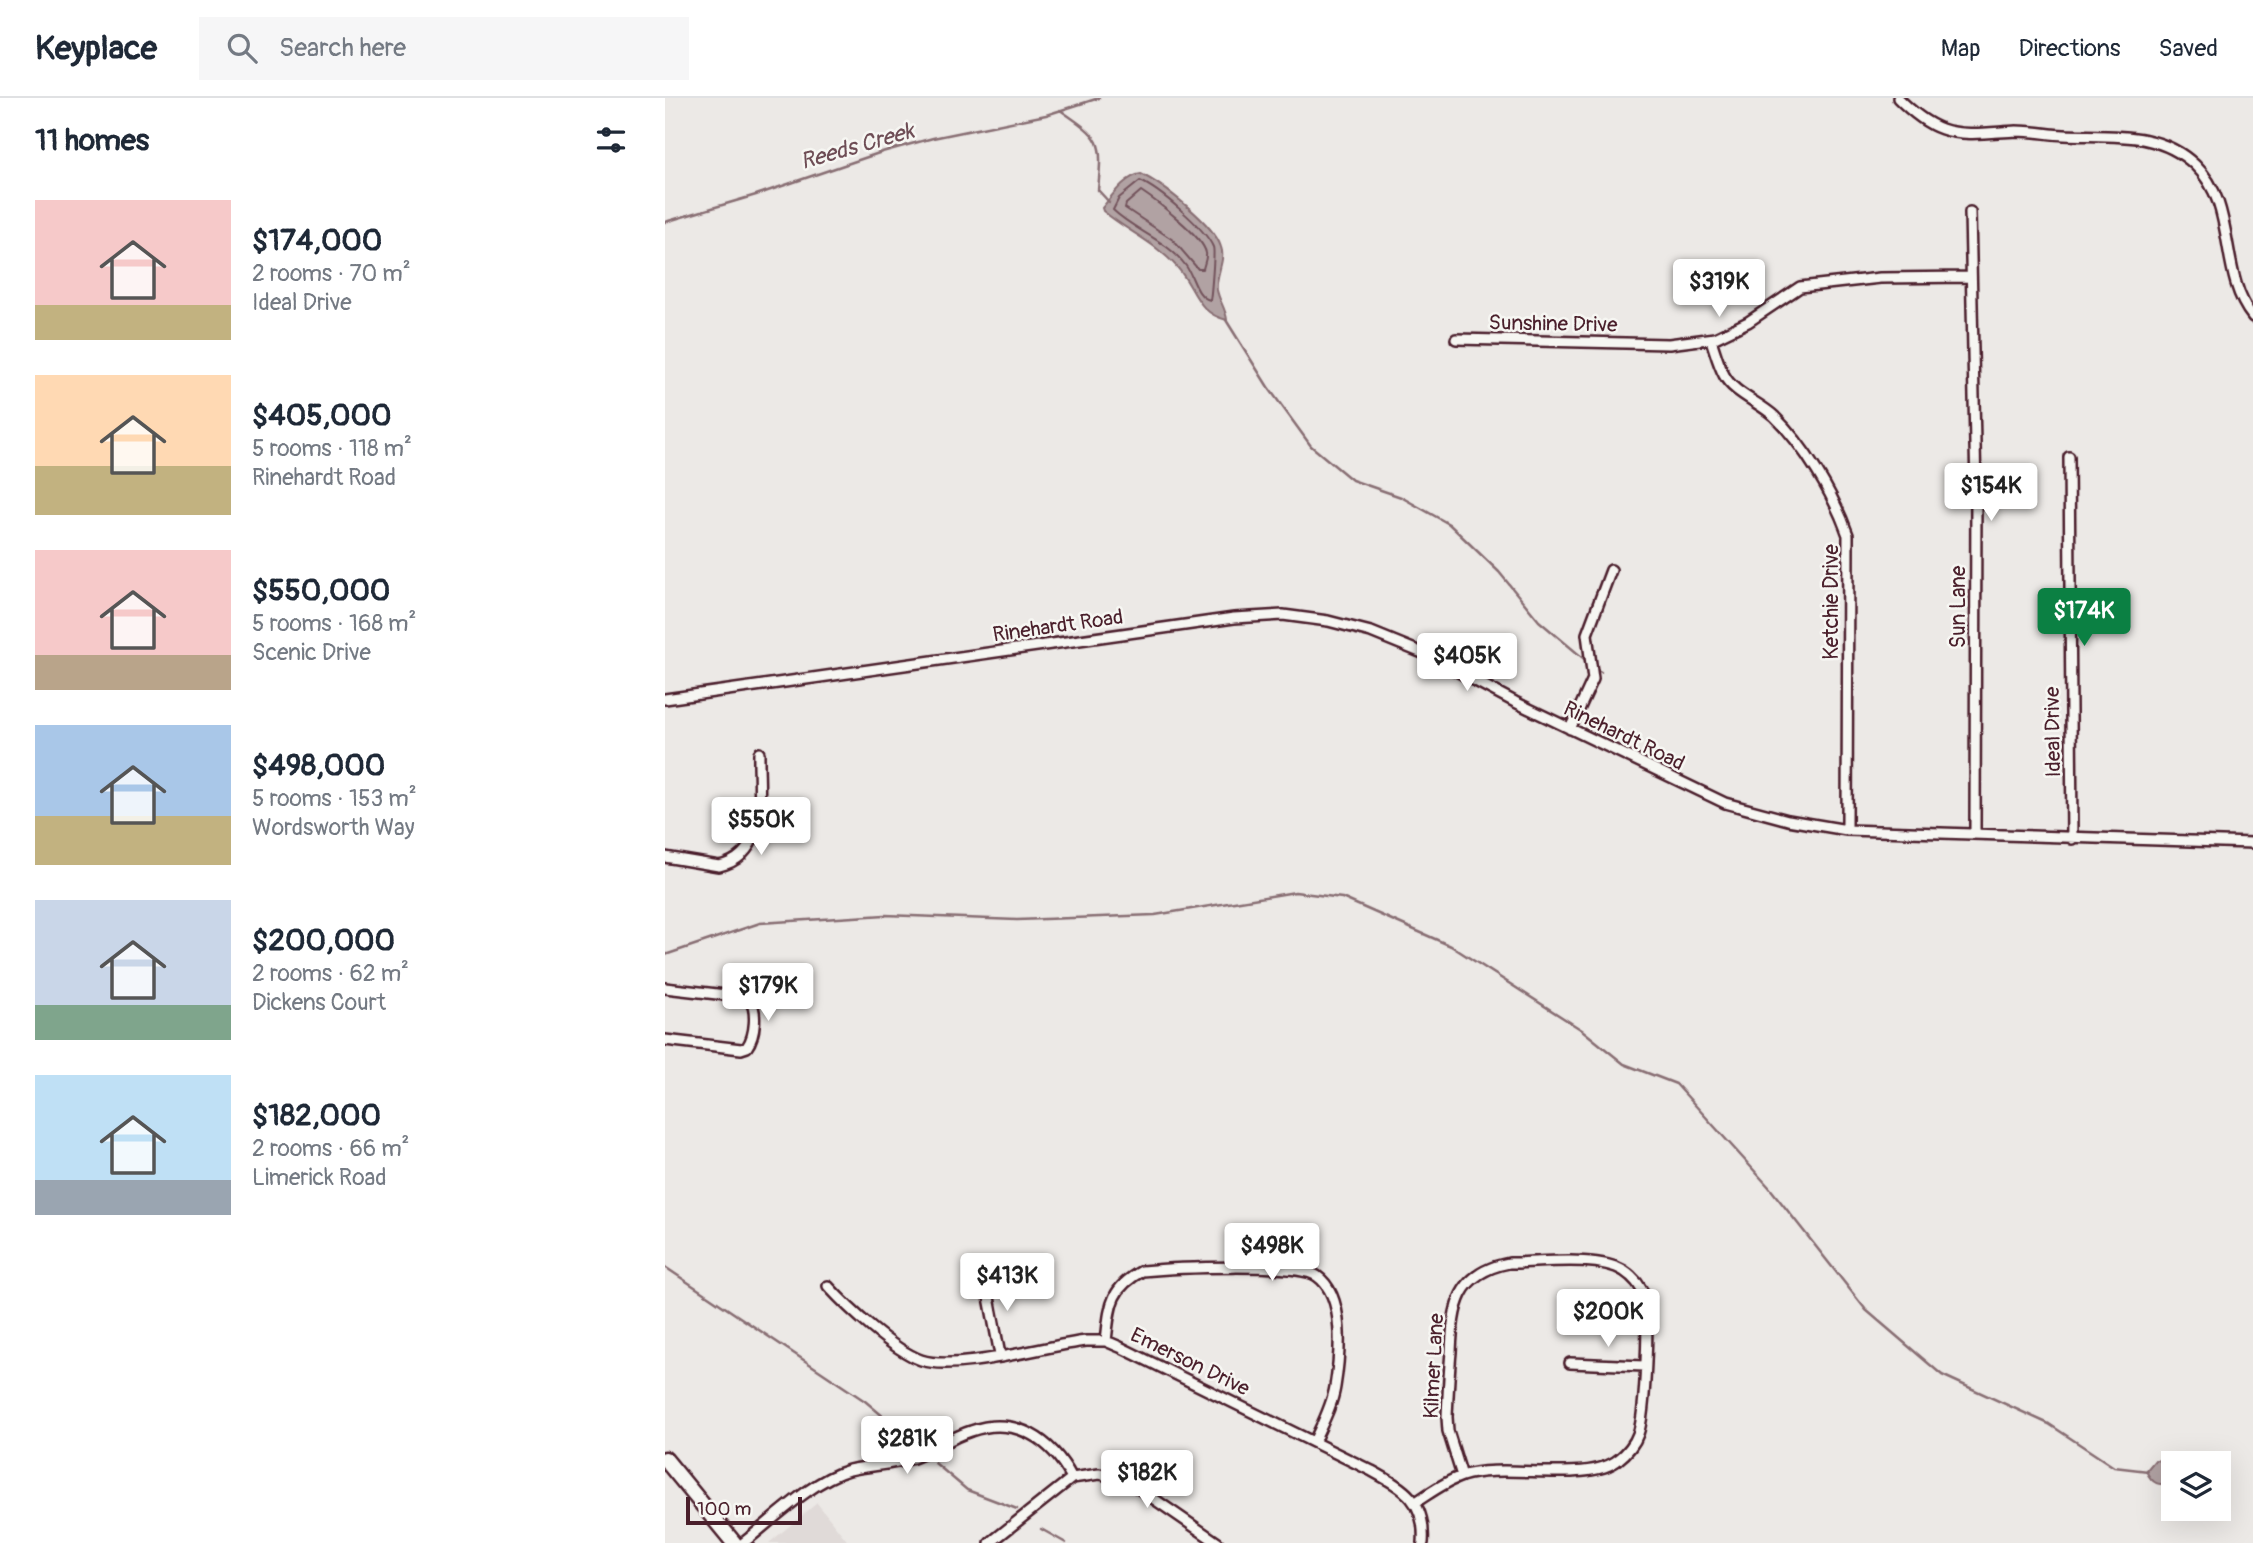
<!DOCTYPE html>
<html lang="en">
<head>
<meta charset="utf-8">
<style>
  :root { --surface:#fff; --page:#f6f6f7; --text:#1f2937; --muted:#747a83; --line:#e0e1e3; --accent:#0b8043 }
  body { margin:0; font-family:Pangolin,sans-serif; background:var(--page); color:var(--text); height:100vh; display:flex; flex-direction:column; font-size:26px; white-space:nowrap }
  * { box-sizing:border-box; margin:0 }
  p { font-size:23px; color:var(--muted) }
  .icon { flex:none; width:38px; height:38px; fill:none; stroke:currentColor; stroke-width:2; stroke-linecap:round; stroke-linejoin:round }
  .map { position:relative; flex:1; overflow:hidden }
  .panel { display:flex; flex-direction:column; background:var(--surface); width:665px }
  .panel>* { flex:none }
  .buttons { position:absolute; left:1496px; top:1353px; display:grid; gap:14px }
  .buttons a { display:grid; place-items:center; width:70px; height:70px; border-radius:0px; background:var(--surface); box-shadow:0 7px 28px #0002; font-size:35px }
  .scale { position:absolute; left:21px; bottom:18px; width:116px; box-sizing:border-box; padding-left:7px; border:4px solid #4a1f2b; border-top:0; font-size:19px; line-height:24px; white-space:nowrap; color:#4a1f2b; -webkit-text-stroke:5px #f6f6f2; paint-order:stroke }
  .price { position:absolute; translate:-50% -60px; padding:0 16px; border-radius:7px; background:#fff; color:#222; font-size:23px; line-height:46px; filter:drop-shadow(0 2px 4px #0008) }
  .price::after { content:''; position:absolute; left:50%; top:42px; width:21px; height:16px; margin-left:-10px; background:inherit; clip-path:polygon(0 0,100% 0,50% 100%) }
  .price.on { background:var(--accent); color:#fff }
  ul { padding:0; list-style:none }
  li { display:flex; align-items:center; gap:21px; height:175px; padding:0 35px }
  li span { display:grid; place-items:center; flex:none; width:196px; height:140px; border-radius:0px; color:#555 }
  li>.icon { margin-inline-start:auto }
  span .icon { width:84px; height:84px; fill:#fffc; stroke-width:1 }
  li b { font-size:30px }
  h2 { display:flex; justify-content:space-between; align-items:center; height:84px; padding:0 35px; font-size:30px }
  header { display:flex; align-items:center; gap:42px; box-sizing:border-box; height:98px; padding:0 35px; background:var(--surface); border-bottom:2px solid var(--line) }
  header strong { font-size:33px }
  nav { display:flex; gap:38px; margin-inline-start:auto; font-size:24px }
  .search { width:490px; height:63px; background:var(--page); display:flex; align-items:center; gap:18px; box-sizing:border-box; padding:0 24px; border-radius:0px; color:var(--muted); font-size:26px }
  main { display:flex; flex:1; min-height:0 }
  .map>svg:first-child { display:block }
  .built { fill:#e0dad8 }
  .water { fill:#b1a2a3; stroke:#886e73; stroke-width:2 }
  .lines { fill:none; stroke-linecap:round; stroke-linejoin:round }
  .shore { stroke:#73535b; stroke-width:2 }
  .stream { stroke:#886e73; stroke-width:2.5 }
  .street-casing { stroke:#4a1f2b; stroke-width:14 }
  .primary-casing { stroke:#4a1f2b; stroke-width:19 }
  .street { stroke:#f6f6f2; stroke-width:9 }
  .primary { stroke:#f6f6f2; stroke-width:14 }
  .labels { text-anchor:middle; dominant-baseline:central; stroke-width:5; stroke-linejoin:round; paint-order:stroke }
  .street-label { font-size:21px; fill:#4a1f2b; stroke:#f6f6f2 }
  .water-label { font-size:23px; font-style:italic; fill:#6e4d55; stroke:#f6f6f2 }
</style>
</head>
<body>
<header>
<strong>Keyplace</strong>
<div class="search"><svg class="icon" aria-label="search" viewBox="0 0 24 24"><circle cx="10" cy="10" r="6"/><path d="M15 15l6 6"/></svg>Search here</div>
<nav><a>Map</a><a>Directions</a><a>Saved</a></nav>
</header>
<main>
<section class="panel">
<h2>11 homes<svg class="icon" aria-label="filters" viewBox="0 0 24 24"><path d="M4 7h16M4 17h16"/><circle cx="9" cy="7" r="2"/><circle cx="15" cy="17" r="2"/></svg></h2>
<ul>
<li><span style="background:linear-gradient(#f6c9c9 75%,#c2b280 0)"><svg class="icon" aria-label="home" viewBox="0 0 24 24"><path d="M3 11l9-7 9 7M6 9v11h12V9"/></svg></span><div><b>$174,000</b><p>2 rooms · 70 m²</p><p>Ideal Drive</p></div></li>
<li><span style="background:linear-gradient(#ffd9b3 65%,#c2b280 0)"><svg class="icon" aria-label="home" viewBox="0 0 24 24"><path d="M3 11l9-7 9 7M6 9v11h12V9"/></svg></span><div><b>$405,000</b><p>5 rooms · 118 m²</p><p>Rinehardt Road</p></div></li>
<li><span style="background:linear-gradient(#f6c9c9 75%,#b9a48a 0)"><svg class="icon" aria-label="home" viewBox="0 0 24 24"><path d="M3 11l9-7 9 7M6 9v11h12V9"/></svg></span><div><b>$550,000</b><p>5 rooms · 168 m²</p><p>Scenic Drive</p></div></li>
<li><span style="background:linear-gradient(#a9c7e8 65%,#c2b280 0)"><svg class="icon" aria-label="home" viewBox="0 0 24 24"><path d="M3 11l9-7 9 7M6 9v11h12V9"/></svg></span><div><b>$498,000</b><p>5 rooms · 153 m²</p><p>Wordsworth Way</p></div></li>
<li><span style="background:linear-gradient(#c9d6e8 75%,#7fa58c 0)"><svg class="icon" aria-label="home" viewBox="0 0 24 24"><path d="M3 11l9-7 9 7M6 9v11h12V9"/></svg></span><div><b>$200,000</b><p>2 rooms · 62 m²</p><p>Dickens Court</p></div></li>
<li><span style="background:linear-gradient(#bfe0f5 75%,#9aa5b1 0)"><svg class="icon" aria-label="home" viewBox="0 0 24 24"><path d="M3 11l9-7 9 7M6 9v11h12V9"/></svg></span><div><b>$182,000</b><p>2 rooms · 66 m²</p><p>Limerick Road</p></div></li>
</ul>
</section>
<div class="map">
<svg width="1588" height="1445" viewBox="0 0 1588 1445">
  <rect width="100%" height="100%" fill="#ece9e6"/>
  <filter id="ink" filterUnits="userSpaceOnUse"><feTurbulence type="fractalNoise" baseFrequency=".0143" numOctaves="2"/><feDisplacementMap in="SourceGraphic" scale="14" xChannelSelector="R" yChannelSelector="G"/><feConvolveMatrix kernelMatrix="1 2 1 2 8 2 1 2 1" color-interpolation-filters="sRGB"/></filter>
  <g filter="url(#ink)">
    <path class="built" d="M152 1405 184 1445H104Z"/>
    <path class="water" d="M476 76C497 86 549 126 556 149 561 163 550 177 552 192 554 203 561 211 562 222 531 215 530 189 512 169 491 145 462 133 438 113L437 110C447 98 460 78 476 76Z
      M1490 1362 1509 1365 1508 1386C1493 1387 1488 1387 1481 1373Z"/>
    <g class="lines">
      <path class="shore" d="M475 83C494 91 540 130 548 149 550 153 546 197 545 202 531 199 529 179 521 168 502 142 470 133 448 112L454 100Z
        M476 93C491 103 538 138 541 155 542 160 539 166 538 171H533L508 142 460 110 461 106Z"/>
      <path class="stream" d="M395 12C437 41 438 41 433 92L444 104
        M0 124 91 97 217 54 268 40 381 17 434 0
        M561 222 603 289 646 348 687 382 736 399 784 426 834 474 874 523 924 565
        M929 570 936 574
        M0 857 95 825 220 817 352 822 490 817 630 794 677 800 786 848 917 932 959 966 1011 986 1104 1089 1201 1212 1277 1277 1384 1326 1449 1369 1483 1373
        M0 1169 200 1303 252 1347
        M270 1365 302 1392 352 1411
        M376 1431 401 1445"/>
      <g class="street-casing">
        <path id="street" d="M1233 0C1246 13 1260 25 1277 31 1300 39 1327 34 1351 33 1367 33 1383 36 1399 37 1445 39 1494 32 1530 67 1573 108 1553 176 1588 219
          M1305 114 1311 392 1310 736
          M791 241 1004 246 1050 240 1083 224 1135 189 1215 180 1305 179
          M1046 242C1050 253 1053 266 1059 277 1068 295 1094 304 1109 318 1139 347 1169 397 1183 437L1182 732
          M1404 359 1407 741
          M0 601 569 520 618 517 663 523 706 534 760 556 850 604 1060 705 1123 722 1182 732 1588 745
          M905 631 928 581 922 536 946 472
          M0 759 54 768C105 757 93 694 94 655
          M0 890 78 899 84 901C93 912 90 938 82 949L76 951 0 942
          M320 1178 335 1257
          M163 1188C183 1210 228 1252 256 1262 292 1274 379 1248 421 1243H441L455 1249 707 1373C740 1391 761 1403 758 1445
          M441 1243C445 1209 444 1191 477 1173 506 1170 632 1164 652 1178 681 1198 675 1258 670 1289 667 1308 657 1326 649 1344
          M905 1265 979 1268
          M751 1404C765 1395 781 1383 797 1378 838 1364 924 1387 954 1361 962 1355 970 1345 973 1336 980 1317 985 1217 979 1198 976 1188 968 1179 959 1173 933 1157 876 1165 844 1165 792 1175 788 1208 786 1254 784 1275 783 1297 782 1319L783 1333 797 1378
          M78 1445C108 1422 147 1382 184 1372 205 1367 227 1367 248 1360 268 1353 286 1339 306 1333 351 1317 387 1342 407 1380
          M325 1445 407 1380 434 1376 460 1381 553 1445"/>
      </g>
      <g class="primary-casing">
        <path id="primary" d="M0 1361 69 1445"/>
      </g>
      <use href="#street" class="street"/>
      <use href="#primary" class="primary"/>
    </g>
  </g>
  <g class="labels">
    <g class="street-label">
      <text transform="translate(888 226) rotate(1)">Sunshine Drive</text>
      <text transform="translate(1166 504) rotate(-90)">Ketchie Drive</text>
      <text transform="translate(1293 509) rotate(-90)">Sun Lane</text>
      <text transform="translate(393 528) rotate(-8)">Rinehardt Road</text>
      <text transform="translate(1388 634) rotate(-91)">Ideal Drive</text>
      <text transform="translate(959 638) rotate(26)">Rinehardt Road</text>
      <text transform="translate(525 1264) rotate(26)">Emerson Drive</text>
      <text transform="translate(769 1268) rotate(-87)">Kilmer Lane</text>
    </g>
    <g class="water-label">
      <text transform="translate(192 48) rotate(-16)">Reeds Creek</text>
    </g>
  </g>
</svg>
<div class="buttons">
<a><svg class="icon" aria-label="layers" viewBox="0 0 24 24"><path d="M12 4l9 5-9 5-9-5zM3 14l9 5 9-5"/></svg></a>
</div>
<div class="scale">100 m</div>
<b class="price" style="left:1054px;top:221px">$319K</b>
<b class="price" style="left:1326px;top:425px">$154K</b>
<b class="price on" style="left:1419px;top:550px">$174K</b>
<b class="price" style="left:802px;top:595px">$405K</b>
<b class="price" style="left:96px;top:759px">$550K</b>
<b class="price" style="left:103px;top:925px">$179K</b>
<b class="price" style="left:607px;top:1185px">$498K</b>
<b class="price" style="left:342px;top:1215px">$413K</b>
<b class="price" style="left:943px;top:1251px">$200K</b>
<b class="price" style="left:242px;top:1378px">$281K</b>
<b class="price" style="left:482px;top:1412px">$182K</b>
</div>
</main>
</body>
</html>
